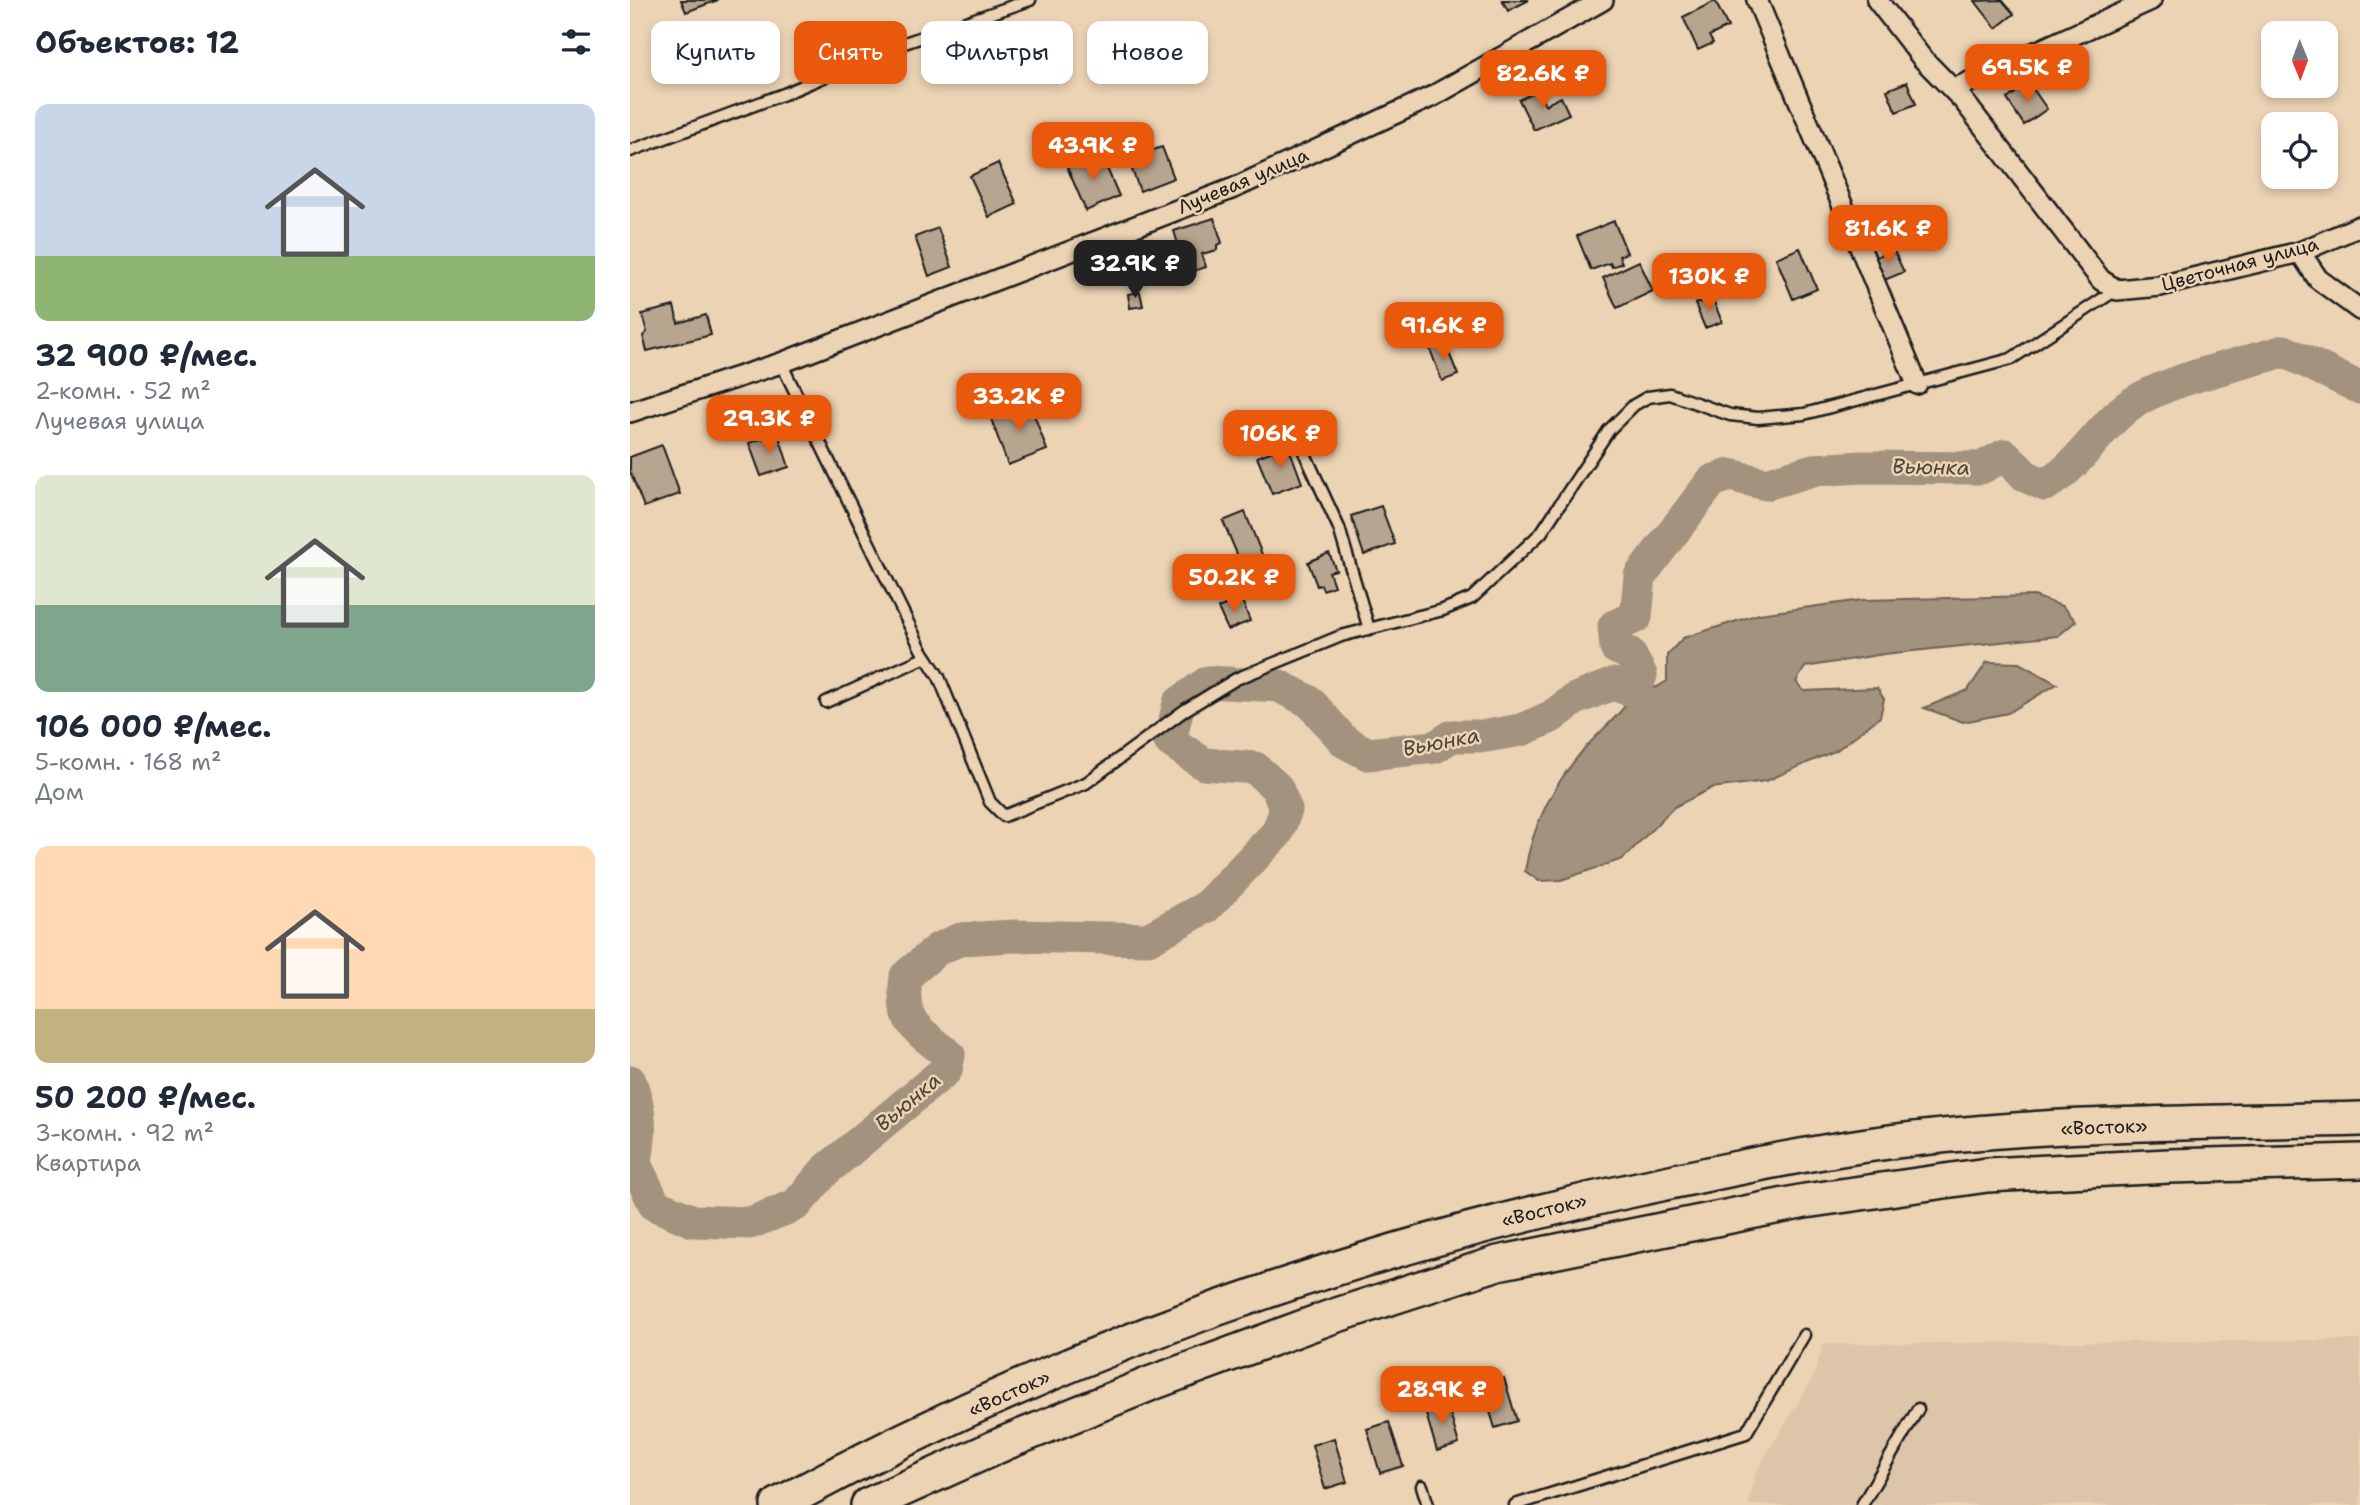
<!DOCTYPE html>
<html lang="ru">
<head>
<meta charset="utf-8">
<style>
  :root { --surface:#fff; --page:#f2f2f3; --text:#1f2937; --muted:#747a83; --accent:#ea580c }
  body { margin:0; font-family:"Shantell Sans",sans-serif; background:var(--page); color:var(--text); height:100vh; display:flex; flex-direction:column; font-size:26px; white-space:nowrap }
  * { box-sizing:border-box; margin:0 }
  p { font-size:23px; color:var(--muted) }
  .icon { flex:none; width:38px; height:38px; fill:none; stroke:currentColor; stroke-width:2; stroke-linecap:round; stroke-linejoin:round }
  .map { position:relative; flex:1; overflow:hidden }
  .panel { display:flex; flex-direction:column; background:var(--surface); width:630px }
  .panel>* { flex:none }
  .top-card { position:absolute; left:21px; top:21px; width:665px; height:63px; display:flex; gap:14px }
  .needle { width:46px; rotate:179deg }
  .fabs { position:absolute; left:1631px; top:21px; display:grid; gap:14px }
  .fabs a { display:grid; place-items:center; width:77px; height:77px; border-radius:14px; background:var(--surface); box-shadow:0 4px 10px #0003; font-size:35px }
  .price { position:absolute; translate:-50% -60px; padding:0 16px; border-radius:14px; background:var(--accent); color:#fff; font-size:23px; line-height:46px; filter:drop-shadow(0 2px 4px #0008) }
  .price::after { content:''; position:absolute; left:50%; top:42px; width:21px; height:16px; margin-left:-10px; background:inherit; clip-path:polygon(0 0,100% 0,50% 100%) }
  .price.on { background:#222; color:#fff }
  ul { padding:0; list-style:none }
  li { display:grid; align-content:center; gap:14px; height:371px; padding:0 35px }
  li span { display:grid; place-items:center; height:217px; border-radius:14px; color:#555 }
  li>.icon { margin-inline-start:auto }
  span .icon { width:126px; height:126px; fill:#fffc; stroke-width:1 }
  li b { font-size:30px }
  h2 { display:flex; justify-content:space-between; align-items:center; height:84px; padding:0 35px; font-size:30px }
  .chip { padding:0 24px; border-radius:14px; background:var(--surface); box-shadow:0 4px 10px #0003; font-size:24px; line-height:63px }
  .chip.on { background:var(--accent); color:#fff }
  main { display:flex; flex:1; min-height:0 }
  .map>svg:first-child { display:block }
  .built { fill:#dcc5a9 }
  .water { fill:#a2927e; stroke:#6c6357; stroke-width:2 }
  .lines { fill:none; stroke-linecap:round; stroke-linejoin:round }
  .river { stroke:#a2927e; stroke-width:33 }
  .building { fill:#b8a58f; stroke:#1c1c1c; stroke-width:2 }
  .lane-casing { stroke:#1c1c1c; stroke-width:15 }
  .street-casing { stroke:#1c1c1c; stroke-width:24 }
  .highway-casing { stroke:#1c1c1c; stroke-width:38 }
  .lane { stroke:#ecd3b4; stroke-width:10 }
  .street { stroke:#ecd3b4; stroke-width:19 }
  .highway { stroke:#ecd3b4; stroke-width:33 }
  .labels { text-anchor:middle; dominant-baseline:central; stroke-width:5; stroke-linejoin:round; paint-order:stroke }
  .street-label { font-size:19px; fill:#1c1c1c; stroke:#ecd3b4 }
  .water-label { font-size:21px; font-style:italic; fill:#4b453e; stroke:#ecd3b4 }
</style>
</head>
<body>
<main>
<section class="panel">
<h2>Объектов: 12<svg class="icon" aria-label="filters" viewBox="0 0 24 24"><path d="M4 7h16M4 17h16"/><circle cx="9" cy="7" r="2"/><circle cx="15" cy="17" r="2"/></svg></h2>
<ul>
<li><span style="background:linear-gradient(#c9d6e8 70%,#8fb573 0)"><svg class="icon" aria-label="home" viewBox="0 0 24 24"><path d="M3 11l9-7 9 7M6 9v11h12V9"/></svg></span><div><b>32 900 ₽/мес.</b><p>2-комн. · 52 m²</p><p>Лучевая улица</p></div></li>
<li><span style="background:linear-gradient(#dfe7d0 60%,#7fa58c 0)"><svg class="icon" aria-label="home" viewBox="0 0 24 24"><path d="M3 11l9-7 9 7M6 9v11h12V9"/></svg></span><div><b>106 000 ₽/мес.</b><p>5-комн. · 168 m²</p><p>Дом</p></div></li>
<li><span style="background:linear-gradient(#ffd9b3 75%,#c2b280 0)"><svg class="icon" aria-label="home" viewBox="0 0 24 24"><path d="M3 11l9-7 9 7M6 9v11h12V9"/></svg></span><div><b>50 200 ₽/мес.</b><p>3-комн. · 92 m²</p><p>Квартира</p></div></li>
</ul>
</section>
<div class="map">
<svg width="1730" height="1505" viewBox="0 0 1730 1505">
  <rect width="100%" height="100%" fill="#ecd3b4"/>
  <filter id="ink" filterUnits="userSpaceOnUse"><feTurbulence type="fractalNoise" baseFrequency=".0143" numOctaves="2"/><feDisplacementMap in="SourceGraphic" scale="14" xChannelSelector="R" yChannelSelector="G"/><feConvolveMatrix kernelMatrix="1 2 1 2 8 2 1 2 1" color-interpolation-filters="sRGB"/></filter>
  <g filter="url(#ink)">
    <path class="built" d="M1730 1340V1505H1118L1126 1472 1184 1376 1193 1344Z"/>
    <path class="water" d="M1404 596 1432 606 1446 621 1428 636 1254 654 1175 667 1166 682 1174 691 1247 688 1254 699 1250 717 1207 750 1136 781 1082 788 1044 807 993 859 931 880 909 881 895 871C903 823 923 786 954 749 972 729 991 715 1005 692L1027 687 1037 681V655L1053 638 1129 614 1232 600Z
      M1357 662 1389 663 1427 684 1378 713 1333 722 1294 708 1338 690Z"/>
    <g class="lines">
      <path class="river" d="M0 1081C11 1110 12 1134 5 1164L25 1205 63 1221 120 1223 166 1205 195 1171 316 1070 319 1055C285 1027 270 1024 276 976L308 949 331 939 385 936 518 939 576 907 647 833 656 810 647 788 625 768 574 764 540 741 549 703 578 682 649 686 680 702 715 742 738 754 805 747 822 736H856L891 730 921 717 945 699 983 684 1005 692 1011 675 999 653 986 648 984 626 1006 617 1010 576 1082 481 1100 475 1136 484 1183 470 1232 467 1351 468 1375 455 1395 476 1415 485C1448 467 1464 435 1492 411 1526 381 1609 365 1654 351L1730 388"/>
    </g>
    <path class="building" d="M51 0H88L56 12Z
      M872 0H899L878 11Z
      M1372 0 1384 14 1366 28 1345 1Z
      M1085 1 1098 27 1079 36 1083 43 1068 50 1053 17Z
      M1277 82 1286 104 1266 112 1257 90Z
      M1399 83 1417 109 1394 125 1377 99Z
      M908 90 915 105 931 97 939 114 904 130 889 100Z
      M515 135 521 151 532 147 544 178 510 191 492 143Z
      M470 152 489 196 456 211 437 167Z
      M368 163 387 204 359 217 340 176Z
      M584 218 592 243 587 245V250L572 254 576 267 557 273 544 231Z
      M984 221 997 253 989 256 992 263 982 267 980 263 961 270 947 236Z
      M308 228 322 267 299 276 285 237Z
      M1170 248 1187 289 1163 299 1146 258Z
      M1263 249 1274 272 1252 281 1242 259Z
      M1009 261 1023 291 987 308 973 278Z
      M510 292 513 306 500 308 498 294Z
      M1082 297 1092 322 1075 328 1065 304Z
      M44 306 48 323 76 315 81 335 17 351 13 336 17 332 12 314Z
      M815 343 828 375 812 381 800 349Z
      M399 401 417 450 378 465 360 416Z
      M148 433 159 467 131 476 119 443Z
      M32 445 50 494 14 507 0 471V457Z
      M658 445 672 483 642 494 627 457Z
      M751 506 765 544 734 555 721 516Z
      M615 512 633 557 612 566 593 521Z
      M699 553 706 570 699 572 704 586 693 590 691 585 687 586 678 562Z
      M611 598 620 621 598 630 588 608Z
      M874 1378 887 1421 865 1428 852 1385Z
      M816 1400 829 1444 807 1451 794 1407Z
      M759 1422 773 1466 750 1473 737 1429Z
      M704 1438 717 1482 695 1489 682 1445Z"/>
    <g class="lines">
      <g class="lane-casing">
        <path id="lane" d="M0 151 154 94 263 47 400 0
          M151 363 291 649 309 677 360 802 374 816 456 783 555 710 606 679 711 636 813 610 842 598 911 533 979 430 1004 405 1018 397 1040 394 1100 415 1128 418 1174 414 1381 359 1486 290
          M670 443 709 528 739 629
          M196 702 296 657
          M792 1486 798 1505
          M885 1505 1116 1433 1174 1335
          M1232 1505 1288 1409"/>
      </g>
      <g class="street-casing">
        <path id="street" d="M1127 0 1287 384
          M1247 0 1292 58 1333 100 1471 280 1487 290 1530 286 1670 252 1730 226
          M1324 89 1521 0
          M1670 252 1688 279 1730 310
          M0 412 151 363 604 188 803 96 973 0"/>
      </g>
      <g class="highway-casing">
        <path id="highway" d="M148 1505C424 1354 724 1248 1031 1184 1107 1168 1182 1152 1259 1142 1414 1122 1573 1123 1730 1119
          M238 1505 375 1443 522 1383 698 1318 868 1263 1175 1201 1357 1175 1539 1166 1730 1161"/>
      </g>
      <use href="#lane" class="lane"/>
      <use href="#street" class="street"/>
      <use href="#highway" class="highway"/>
    </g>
  </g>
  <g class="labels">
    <g class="street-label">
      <text transform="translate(613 181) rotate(-23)">Лучевая улица</text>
      <text transform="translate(1610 264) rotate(-15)">Цветочная улица</text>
      <text transform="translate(1474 1127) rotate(-2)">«Восток»</text>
      <text transform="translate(914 1210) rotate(-14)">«Восток»</text>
      <text transform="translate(379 1393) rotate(-24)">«Восток»</text>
    </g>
    <g class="water-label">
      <text transform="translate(1301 467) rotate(1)">Вьюнка</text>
      <text transform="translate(811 742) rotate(-11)">Вьюнка</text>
      <text transform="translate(278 1102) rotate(-40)">Вьюнка</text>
    </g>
  </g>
</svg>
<div class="fabs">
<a><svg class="needle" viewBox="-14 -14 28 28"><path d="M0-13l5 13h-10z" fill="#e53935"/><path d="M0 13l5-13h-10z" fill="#747a83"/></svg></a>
<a><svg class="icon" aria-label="locate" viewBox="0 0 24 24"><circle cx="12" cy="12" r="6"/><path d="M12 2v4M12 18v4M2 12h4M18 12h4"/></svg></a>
</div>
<b class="price" style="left:1397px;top:104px">69.5K ₽</b>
<b class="price" style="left:913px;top:110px">82.6K ₽</b>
<b class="price" style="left:463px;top:182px">43.9K ₽</b>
<b class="price" style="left:1258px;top:265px">81.6K ₽</b>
<b class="price on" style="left:505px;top:300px">32.9K ₽</b>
<b class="price" style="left:1079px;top:313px">130K ₽</b>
<b class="price" style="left:814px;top:362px">91.6K ₽</b>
<b class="price" style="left:389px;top:433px">33.2K ₽</b>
<b class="price" style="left:139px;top:455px">29.3K ₽</b>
<b class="price" style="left:650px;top:470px">106K ₽</b>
<b class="price" style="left:604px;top:614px">50.2K ₽</b>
<b class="price" style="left:812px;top:1426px">28.9K ₽</b>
<div class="top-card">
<a class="chip">Купить</a>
<a class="chip on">Снять</a>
<a class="chip">Фильтры</a>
<a class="chip">Новое</a>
</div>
</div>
</main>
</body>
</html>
